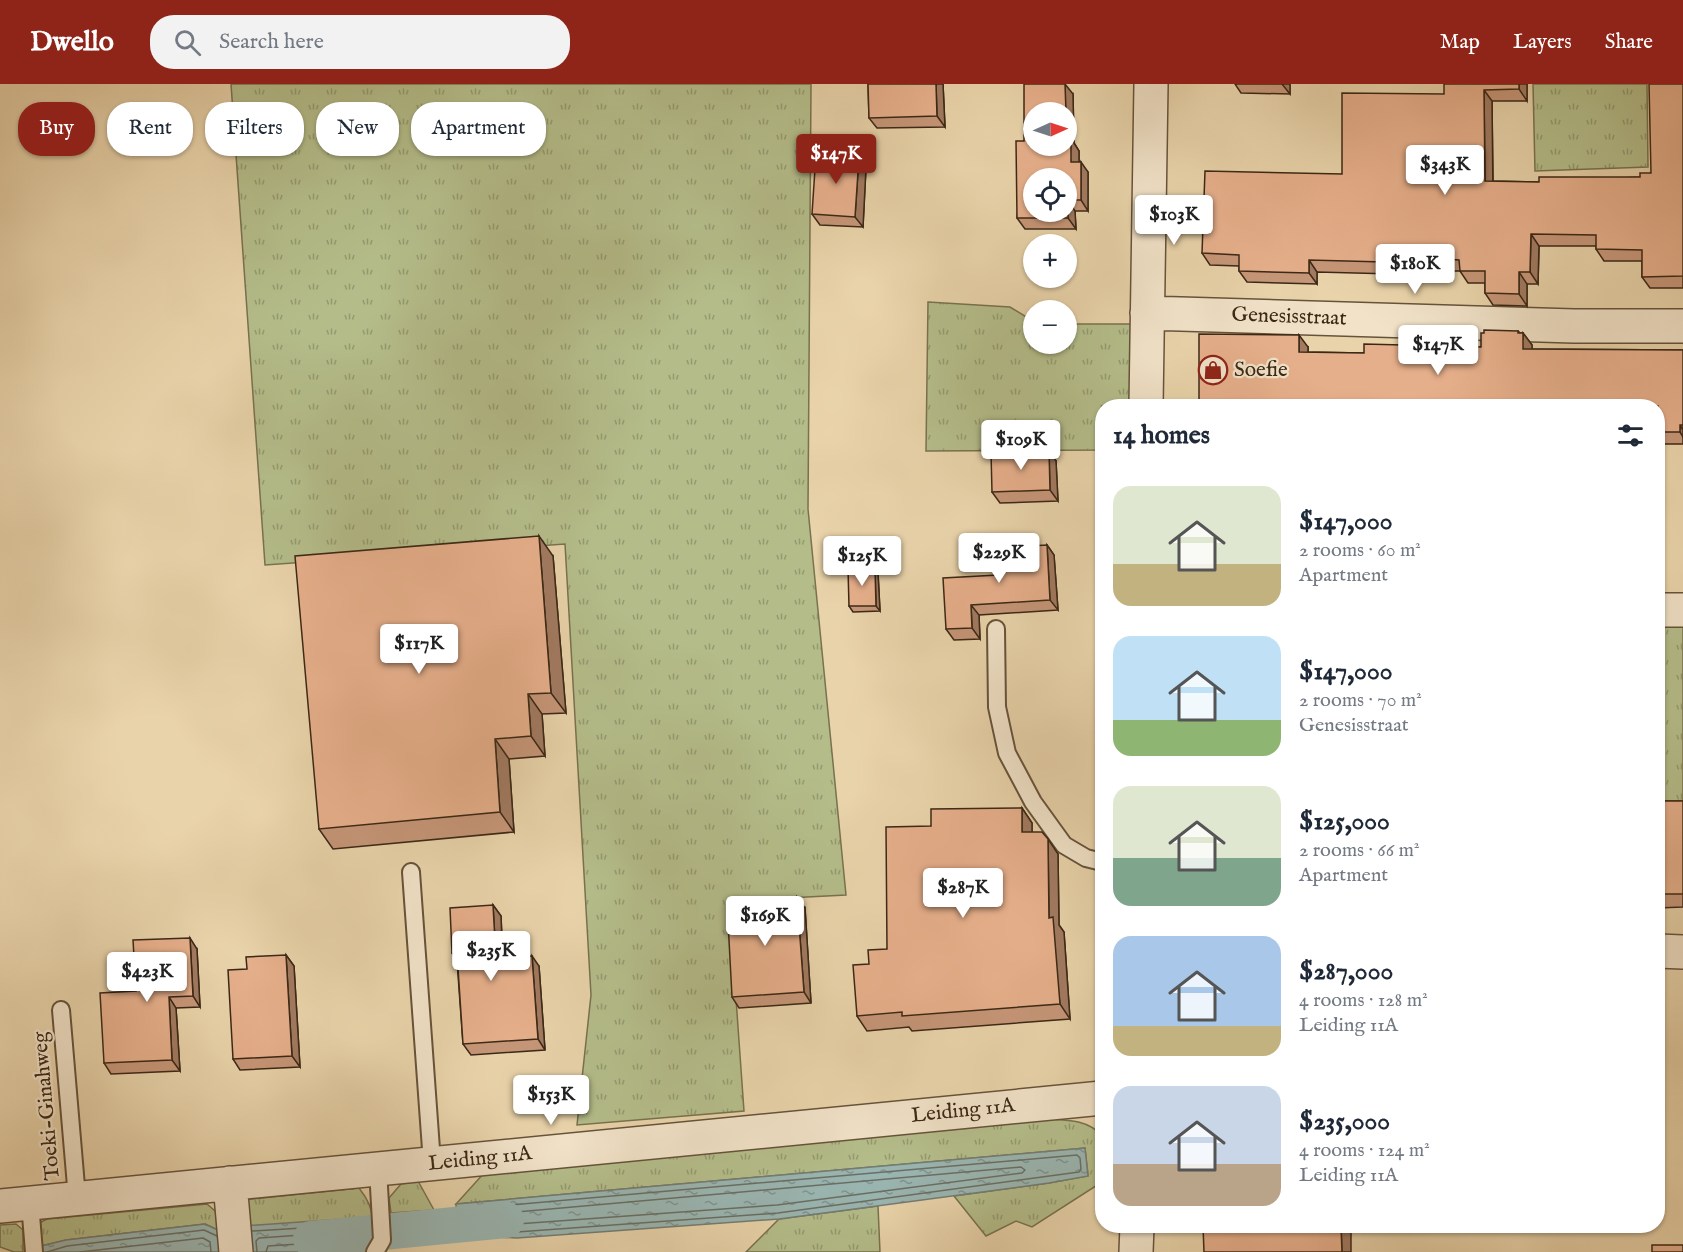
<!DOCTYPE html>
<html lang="en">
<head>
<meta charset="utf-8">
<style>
  :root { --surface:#fff; --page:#f2f2f3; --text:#1f2937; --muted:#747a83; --accent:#8f2418 }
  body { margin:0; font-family:"IM FELL English",serif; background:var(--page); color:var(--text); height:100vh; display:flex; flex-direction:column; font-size:22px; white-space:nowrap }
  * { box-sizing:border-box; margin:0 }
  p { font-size:20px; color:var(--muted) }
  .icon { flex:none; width:33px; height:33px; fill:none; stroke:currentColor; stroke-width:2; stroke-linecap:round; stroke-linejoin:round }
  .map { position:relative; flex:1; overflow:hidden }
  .drawer { position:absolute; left:1095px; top:315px; width:570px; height:834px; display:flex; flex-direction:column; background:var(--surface); border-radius:24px; box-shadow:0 2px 4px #0004 }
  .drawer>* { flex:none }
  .top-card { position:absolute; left:18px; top:18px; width:570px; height:54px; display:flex; gap:12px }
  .needle { width:39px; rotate:87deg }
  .tools { position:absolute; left:1023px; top:18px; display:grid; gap:12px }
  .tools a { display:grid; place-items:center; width:54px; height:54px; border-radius:50%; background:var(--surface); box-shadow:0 2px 4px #0004; font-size:30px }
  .price { position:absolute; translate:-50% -51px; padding:0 14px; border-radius:6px; background:#fff; color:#222; font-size:20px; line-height:39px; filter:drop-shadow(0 2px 3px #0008) }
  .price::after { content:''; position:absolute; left:50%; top:36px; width:18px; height:14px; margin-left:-9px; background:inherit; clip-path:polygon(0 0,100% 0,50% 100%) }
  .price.selected { background:var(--accent); color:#fff }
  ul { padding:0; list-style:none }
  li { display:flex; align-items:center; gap:18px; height:150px; padding:0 18px }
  li span { display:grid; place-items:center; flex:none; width:168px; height:120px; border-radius:18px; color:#555 }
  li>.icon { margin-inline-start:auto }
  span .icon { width:72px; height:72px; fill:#fffc; stroke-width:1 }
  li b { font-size:26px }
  h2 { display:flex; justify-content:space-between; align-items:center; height:72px; padding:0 18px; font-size:26px }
  .chip { padding:0 21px; border-radius:24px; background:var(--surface); box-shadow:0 2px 4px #0004; font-size:21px; line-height:54px }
  .chip.selected { background:var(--accent); color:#fff }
  header { display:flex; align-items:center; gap:36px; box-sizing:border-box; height:84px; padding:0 30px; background:var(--accent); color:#fff }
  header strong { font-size:28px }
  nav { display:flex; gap:33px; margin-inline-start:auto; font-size:21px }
  .search { width:420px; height:54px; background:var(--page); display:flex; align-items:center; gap:15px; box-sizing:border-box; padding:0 21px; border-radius:24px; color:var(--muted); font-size:22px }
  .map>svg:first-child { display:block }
  .grass { fill:url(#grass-tufts); stroke:#787250; stroke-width:1.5 }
  .water { fill:url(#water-ripples); stroke:#747d74; stroke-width:1.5 }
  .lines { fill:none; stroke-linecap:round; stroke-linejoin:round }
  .shore { stroke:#6a6f64; stroke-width:1.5 }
  .canal { stroke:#9ab6b2; stroke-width:36 }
  .lane-casing { stroke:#66533b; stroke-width:20 }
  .street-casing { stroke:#66533b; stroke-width:36 }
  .lane { stroke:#f1e2c8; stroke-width:16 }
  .street { stroke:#f1e2c8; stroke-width:33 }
  .wall { fill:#c69678; stroke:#3b2816; stroke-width:1.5 }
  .shaded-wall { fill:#a17a61; stroke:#3b2816; stroke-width:1.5 }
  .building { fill:#e6af8b; stroke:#3b2816; stroke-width:1.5; fill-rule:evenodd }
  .labels { text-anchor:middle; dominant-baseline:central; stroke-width:4.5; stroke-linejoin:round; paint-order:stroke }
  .street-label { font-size:21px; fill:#3b2816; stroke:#f1e2c8 }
  .poi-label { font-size:21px; fill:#3b2816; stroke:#f1e2c8; text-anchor:start }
</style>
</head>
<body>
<header>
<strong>Dwello</strong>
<div class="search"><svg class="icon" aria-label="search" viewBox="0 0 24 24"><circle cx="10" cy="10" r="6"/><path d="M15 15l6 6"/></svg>Search here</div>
<nav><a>Map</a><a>Layers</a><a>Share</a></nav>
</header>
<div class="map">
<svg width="1683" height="1168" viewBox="0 0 1683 1168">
  <defs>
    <pattern id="grass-tufts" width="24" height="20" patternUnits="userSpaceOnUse" patternTransform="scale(1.5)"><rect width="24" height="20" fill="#b4bd8a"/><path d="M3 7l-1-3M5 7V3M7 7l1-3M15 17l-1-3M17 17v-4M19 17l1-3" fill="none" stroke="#949a70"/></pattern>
    <pattern id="water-ripples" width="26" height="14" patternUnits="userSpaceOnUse" patternTransform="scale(1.5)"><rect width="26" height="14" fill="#9ab6b2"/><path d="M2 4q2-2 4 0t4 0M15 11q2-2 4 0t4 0" fill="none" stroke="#7f9490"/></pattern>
  </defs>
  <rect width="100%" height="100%" fill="#e9d3aa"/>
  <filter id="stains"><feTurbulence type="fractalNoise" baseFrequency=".00333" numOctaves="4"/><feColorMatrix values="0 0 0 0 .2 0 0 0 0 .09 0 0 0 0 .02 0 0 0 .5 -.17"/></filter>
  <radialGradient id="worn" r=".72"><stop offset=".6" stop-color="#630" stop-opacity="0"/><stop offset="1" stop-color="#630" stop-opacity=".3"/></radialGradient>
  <path class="grass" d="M231 0H811L808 425 846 811 729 817 744 1027 577 1041 591 911 565 460 265 481Z
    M1533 0H1647L1648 83 1535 87Z
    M928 218 1010 223 1033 237 1034 260H1066L1067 240H1133L1131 322H1102V366L926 367Z
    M1658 534H1683V722L1658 723Z
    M1048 1035C1068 1036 1089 1036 1102 1052V1098L1032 1143 1016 1137 986 1152 954 1112 1049 1099 1088 1092 1085 1064 456 1120 485 1088Z
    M418 1097 434 1126 391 1129 389 1114 401 1100Z
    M359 1104C378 1128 374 1140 364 1168H311L359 1163 242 1142V1116Z
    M207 1120 222 1133 224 1149 205 1140 66 1156 41 1162 37 1140 47 1135Z
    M878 1122 880 1168H746L779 1135Z
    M16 1140 23 1146V1168H14L0 1163V1141Z"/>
  <path class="water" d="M1085 1064 1088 1092 1049 1099 779 1135 517 1154 457 1151 456 1120Z
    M357 1134 359 1163 311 1168H244L242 1142Z
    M205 1140 224 1149V1168H41V1162L66 1156Z"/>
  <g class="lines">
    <path class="shore" d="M1077 1071 1080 1074 1081 1085 1079 1088 778 1129 517 1148 465 1145 463 1142 462 1127 465 1125Z
      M1021 1083 1025 1086 1022 1089 777 1121 517 1140 472 1138 470 1135 473 1132Z
      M252 1147 350 1141 352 1157 337 1160 333 1168
      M47 1168 67 1162 204 1146 217 1152
      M80 1168 203 1154 210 1158 211 1168
      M257 1168 256 1157 259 1154 330 1149 332 1153 327 1160 325 1168
      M266 1168 268 1162 314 1159 317 1162 316 1168"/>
    <path class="canal" d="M311 1155 506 1136"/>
    <g class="lane-casing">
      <path id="lane" d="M996 545 997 623 1007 669 1033 718 1064 761 1086 774 1102 778
        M411 788 432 1079
        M61 926 77 1114
        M30 1119 34 1168
        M375 1168 382 1156 378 1085"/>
    </g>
    <g class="street-casing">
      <path id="street" d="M1147 229 1574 242H1683
        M1146 322 1151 0
        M1658 526H1683
        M1658 867 1683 868
        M230 1099 236 1168
        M0 1122 1102 1014
        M1136 1168 1137 1142"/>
    </g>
    <use href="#lane" class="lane"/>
    <use href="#street" class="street"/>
  </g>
  <path class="wall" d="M868 0H943L945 43 877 44 869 34Z
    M1235 0H1290V10L1241 9Z
    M1527 0V17H1492L1493 97 1539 98 1640 93 1651 89 1683 0V204H1650L1642 193V177H1604L1596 165V162H1539L1538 200H1527V222L1493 221 1485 209V199H1468L1460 187H1453L1449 182 1393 181V190L1317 188V200L1247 198 1239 187V182L1210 181 1202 169 1342 90 1444 10Z
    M1073 10 1074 59 1079 67V78L1088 88V127H1075L1076 145H1025L1017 134 1024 57Z
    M859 73 866 84 863 143 820 141 812 130Z
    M1518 247 1520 249H1523L1532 261V265L1683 266V360H1658V322H1199L1308 263V268L1364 269 1481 263Z
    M1056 377 1058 417 1000 419 992 408Z
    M1047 461 1054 471 1058 526 979 531 980 555 954 556 946 545 998 491Z
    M553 472 566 629 542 630 545 672 509 675 514 748 333 765 319 745Z
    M875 484 878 489 880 527 853 528 849 522Z
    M1658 717H1683V823L1658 824Z
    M1022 724 1032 739V748L1058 770 1059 841 1064 848 1070 935 912 947 909 943 867 947 857 932 869 880 887 865 931 742Z
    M493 821 501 832 503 874 539 882 545 966 471 971 463 960 457 877 452 869Z
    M805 824 811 919 739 924 732 913Z
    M197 865 200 923 176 924 180 987 111 990 104 979 136 907Z
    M286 871 294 882 300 983 240 986 233 975Z"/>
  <path class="shaded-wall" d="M936 0H943L945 43 937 32Z
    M1065 0 1073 10 1074 59 1079 67V88L1071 78 1066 57Z
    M1282 0H1290V10Z
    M1519 0H1527V17L1519 5Z
    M1484 6 1492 17 1493 109 1485 97Z
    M859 73 866 84 863 143 855 133Z
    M1081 78 1088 88V127L1081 116Z
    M1068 116 1075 127 1076 145 1068 134Z
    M1531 150 1539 162 1538 200 1530 188Z
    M1385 169 1393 181V190L1384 178Z
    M1309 176 1317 188V200L1309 189Z
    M1519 188 1527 200V222L1519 210Z
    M1518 247 1523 254V249L1532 261V277L1523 265Z
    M1299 251 1308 263V281L1299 268Z
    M1680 341 1683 346V353L1680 348Z
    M1049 366 1056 377 1058 417 1050 406Z
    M539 452 553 472 566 629 551 609Z
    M1047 461 1054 471 1058 526 1050 516Z
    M875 484 878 489 880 527 876 522Z
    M971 521 979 531 980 555 972 544Z
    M528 610 542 630 545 672 531 652Z
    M495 655 509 675 514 748 500 728Z
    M1022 724 1032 739V763L1022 748Z
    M1048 755 1058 770 1059 841 1064 848 1070 935 1060 920 1049 834Z
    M797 813 805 824 811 919 804 908Z
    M493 821 501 832 503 885 496 874Z
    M190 854 197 865 200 923 193 912Z
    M286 871 294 882 300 983 292 972Z
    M532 872 539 882 545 966 538 955Z
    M169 913 176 924 180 987 172 976Z
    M1341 1142H1351V1168H1342Z"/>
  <path class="building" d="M868 0H936L937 32 869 34Z
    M1024 0H1065L1066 28H1034V62H1066V56H1071V78H1081V116H1068V134H1017L1016 57H1024ZM1034 94H1066V128H1034Z
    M1444 0H1519V5L1484 6 1485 97 1539 98V93H1640V89H1651L1649 0H1683V192L1642 193V166L1596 165V151L1531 150 1530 188H1519V210L1485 209V187H1460L1459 176 1445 175V170L1385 169 1384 178 1309 176V189L1239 187V171L1202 169 1205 87 1342 90V9L1444 10Z
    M816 70 859 73 855 133 812 130Z
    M1484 246 1518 247V249H1523V265L1683 266V341H1680V348H1658V322H1199V250L1299 251V268L1364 269V260L1481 263V249H1484Z
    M1049 366 1050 406 992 408 991 369Z
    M539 452 551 609 528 610 531 652 495 655 500 728 319 745 295 472Z
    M1047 461 1050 516 971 521 972 544 946 545 943 494 998 491 996 464Z
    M875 484 876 522H849L848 485Z
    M1658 717H1683V810H1658Z
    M1022 724V748H1042L1048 755 1049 834 1053 833 1060 920 902 932V928L857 932 853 881 869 880 868 866 887 865 886 743 931 742V725Z
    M797 813 804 908 732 913 727 818Z
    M493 821 496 874 532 872 538 955 463 960 457 869H452L450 824Z
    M190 854 193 912 169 913 172 976 104 979 100 909 136 907 133 856Z
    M286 871 292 972 233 975 228 886 247 885 246 873Z
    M1203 1142H1341L1342 1168H1204Z
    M1652 1161H1683V1168H1652Z"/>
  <defs>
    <g id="shop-ring" transform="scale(1.5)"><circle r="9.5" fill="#f1e2c8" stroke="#8f2418" stroke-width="1.5"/><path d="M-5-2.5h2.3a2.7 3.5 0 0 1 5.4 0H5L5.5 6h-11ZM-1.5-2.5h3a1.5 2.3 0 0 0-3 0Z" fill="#8f2418"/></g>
  </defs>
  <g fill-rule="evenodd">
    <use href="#shop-ring" x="1213" y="286"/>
  </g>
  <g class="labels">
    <g class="street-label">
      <text transform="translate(1289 233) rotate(2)">Genesisstraat</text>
      <text transform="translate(47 1022) rotate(-95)">Toeki-Ginahweg</text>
      <text transform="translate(963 1027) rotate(-6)">Leiding 11A</text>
      <text transform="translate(480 1075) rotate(-6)">Leiding 11A</text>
    </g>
    <g class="poi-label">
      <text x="1234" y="286">Soefie</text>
    </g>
  </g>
  <rect width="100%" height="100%" filter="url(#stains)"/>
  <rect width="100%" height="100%" fill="url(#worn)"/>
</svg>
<div class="tools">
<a><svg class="needle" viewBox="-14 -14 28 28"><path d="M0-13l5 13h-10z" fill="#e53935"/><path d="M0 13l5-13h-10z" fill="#747a83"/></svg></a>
<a><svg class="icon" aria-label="locate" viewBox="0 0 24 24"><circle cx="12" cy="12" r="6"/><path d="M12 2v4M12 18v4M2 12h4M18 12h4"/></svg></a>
<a>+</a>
<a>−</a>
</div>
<b class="price selected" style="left:836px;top:101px">$147K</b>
<b class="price" style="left:1445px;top:112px">$343K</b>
<b class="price" style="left:1174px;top:162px">$103K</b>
<b class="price" style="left:1415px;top:211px">$180K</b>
<b class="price" style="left:1438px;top:292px">$147K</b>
<b class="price" style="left:1021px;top:387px">$109K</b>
<b class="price" style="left:999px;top:500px">$229K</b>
<b class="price" style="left:862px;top:503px">$125K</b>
<b class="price" style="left:419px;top:591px">$117K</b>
<b class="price" style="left:963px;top:835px">$287K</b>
<b class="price" style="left:765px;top:863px">$169K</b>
<b class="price" style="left:491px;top:898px">$235K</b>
<b class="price" style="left:147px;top:919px">$423K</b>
<b class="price" style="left:551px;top:1042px">$153K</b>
<div class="top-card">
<a class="chip selected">Buy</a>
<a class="chip">Rent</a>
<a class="chip">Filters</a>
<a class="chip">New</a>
<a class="chip">Apartment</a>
</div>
<section class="drawer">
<h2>14 homes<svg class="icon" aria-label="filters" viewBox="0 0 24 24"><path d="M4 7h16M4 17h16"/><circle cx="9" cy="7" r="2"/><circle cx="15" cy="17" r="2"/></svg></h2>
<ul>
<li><span style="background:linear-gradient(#dfe7d0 65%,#c2b280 0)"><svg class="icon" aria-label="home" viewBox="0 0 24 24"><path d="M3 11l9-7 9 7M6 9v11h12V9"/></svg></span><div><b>$147,000</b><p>2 rooms · 60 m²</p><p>Apartment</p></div></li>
<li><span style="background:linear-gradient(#bfe0f5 70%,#8fb573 0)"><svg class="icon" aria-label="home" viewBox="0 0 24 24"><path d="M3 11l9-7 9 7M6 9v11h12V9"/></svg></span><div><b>$147,000</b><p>2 rooms · 70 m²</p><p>Genesisstraat</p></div></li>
<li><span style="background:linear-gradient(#dfe7d0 60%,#7fa58c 0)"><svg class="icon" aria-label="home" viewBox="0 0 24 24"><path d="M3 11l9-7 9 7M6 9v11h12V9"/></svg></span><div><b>$125,000</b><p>2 rooms · 66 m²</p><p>Apartment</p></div></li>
<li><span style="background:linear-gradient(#a9c7e8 75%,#c2b280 0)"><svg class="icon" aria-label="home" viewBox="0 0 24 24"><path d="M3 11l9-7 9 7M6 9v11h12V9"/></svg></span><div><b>$287,000</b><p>4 rooms · 128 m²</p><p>Leiding 11A</p></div></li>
<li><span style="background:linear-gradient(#c9d6e8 65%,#b9a48a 0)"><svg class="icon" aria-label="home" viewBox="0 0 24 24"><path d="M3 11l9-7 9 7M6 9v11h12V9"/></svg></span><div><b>$235,000</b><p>4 rooms · 124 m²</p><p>Leiding 11A</p></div></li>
</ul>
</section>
</div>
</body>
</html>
